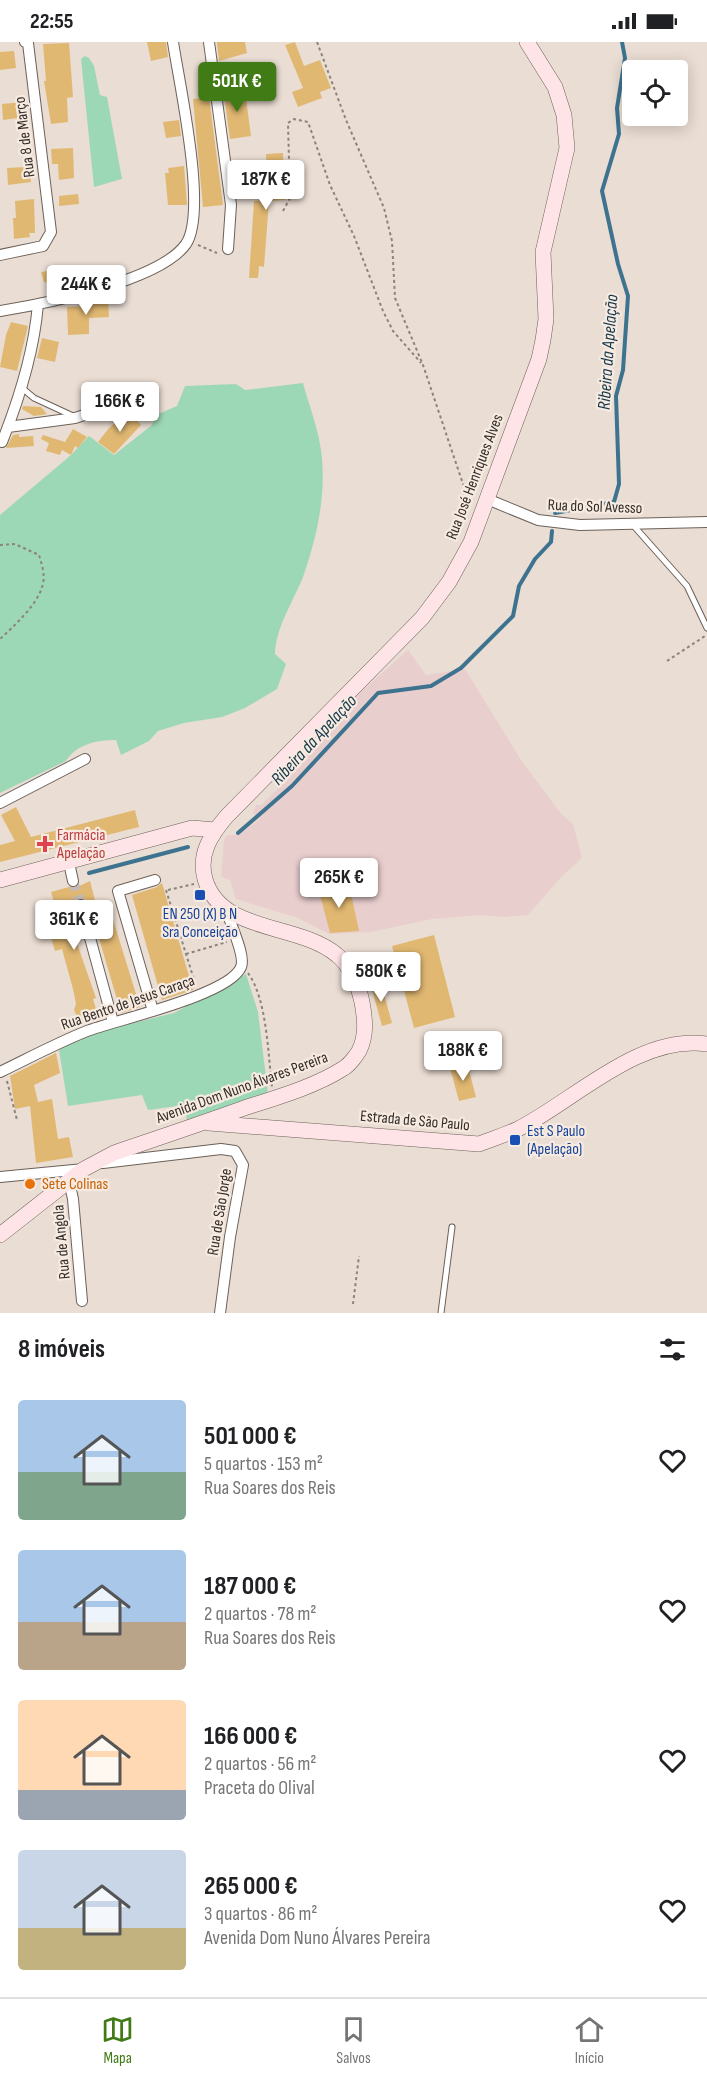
<!DOCTYPE html>
<html lang="pt">
<head>
<meta charset="utf-8">
<style>
  :root { --surface:#fff; --page:#f2f2f2; --text:#202124; --muted:#757577; --line:#e0e0e0; --accent:#407b16 }
  body { margin:0; font-family:"Sofia Sans Condensed",sans-serif; background:var(--page); color:var(--text); height:100vh; display:flex; flex-direction:column; font-size:22px; white-space:nowrap }
  * { box-sizing:border-box; margin:0 }
  p { font-size:20px; color:var(--muted) }
  .icon { flex:none; width:33px; height:33px; fill:none; stroke:currentColor; stroke-width:2; stroke-linecap:round; stroke-linejoin:round }
  .map { position:relative; height:1271px; overflow:hidden }
  .details { display:flex; flex-direction:column; background:var(--surface); flex:1 }
  .details>* { flex:none }
  .buttons { position:absolute; left:622px; top:18px; display:grid; gap:12px }
  .buttons a { display:grid; place-items:center; width:66px; height:66px; border-radius:6px; background:var(--surface); box-shadow:0 3px 15px #0003; font-size:30px }
  .price { position:absolute; translate:-50% -51px; padding:0 14px; border-radius:6px; background:#fff; color:#222; font-size:20px; line-height:39px; filter:drop-shadow(0 2px 3px #0008) }
  .price::after { content:''; position:absolute; left:50%; top:36px; width:18px; height:14px; margin-left:-9px; background:inherit; clip-path:polygon(0 0,100% 0,50% 100%) }
  .price.on { background:var(--accent); color:#fff }
  ul { padding:0; list-style:none }
  li { display:flex; align-items:center; gap:18px; height:150px; padding:0 18px }
  li span { display:grid; place-items:center; flex:none; width:168px; height:120px; border-radius:6px; color:#555 }
  li>.icon { margin-inline-start:auto }
  span .icon { width:72px; height:72px; fill:#fffc; stroke-width:1 }
  li b { font-size:26px }
  h2 { display:flex; justify-content:space-between; align-items:center; height:72px; padding:0 18px; font-size:26px }
  .status { display:flex; justify-content:space-between; align-items:center; height:42px; padding:0 30px; background:var(--surface); direction:ltr }
  .status svg { height:16px; fill:currentColor }
  .tabs { display:flex; justify-content:space-around; align-items:center; height:84px; border-top:2px solid var(--line); background:var(--surface); font-size:16px; color:var(--muted) }
  .tabs a { display:grid; justify-items:center; gap:3px }
  .tabs .on { color:var(--accent) }
  .map>svg:first-child { display:block }
  .industrial { fill:#e9cece }
  .green { fill:#9dd8b6 }
  .lines { fill:none; stroke-linecap:round; stroke-linejoin:round }
  .stream { stroke:#3e7390; stroke-width:4 }
  .building { fill:#e1b872 }
  .street-tunnel { stroke:#c5bab1; stroke-width:10; stroke-dasharray:10 5; stroke-linecap:butt }
  .lane-casing { stroke:#6c6159; stroke-width:7 }
  .street-casing { stroke:#6c6159; stroke-width:12 }
  .secondary-casing { stroke:#6c6159; stroke-width:16 }
  .path { stroke:#8c837c; stroke-width:2; stroke-dasharray:3 3; stroke-linecap:butt }
  .lane { stroke:#fff; stroke-width:5 }
  .street { stroke:#fff; stroke-width:10 }
  .secondary { stroke:#fee4e7; stroke-width:15 }
  .health-dot { fill:#e0444e; stroke:#f7eae0; stroke-width:2 }
  .transit-dot { fill:#1a4fb4; stroke:#f7eae0; stroke-width:2 }
  .food-dot { fill:#e8710a; stroke:#f7eae0; stroke-width:2 }
  .labels { text-anchor:middle; dominant-baseline:central; stroke-width:4.5; stroke-linejoin:round; paint-order:stroke }
  .street-label { font-size:16px; fill:#332e2a; stroke:#f7eae0 }
  .health-label { font-size:16px; fill:#be3a42; stroke:#f7eae0; text-anchor:start }
  .transit-label { font-size:16px; fill:#164399; stroke:#f7eae0 }
  .food-label { font-size:16px; fill:#c56008; stroke:#f7eae0; text-anchor:start }
  .water-label { font-size:18px; font-style:italic; fill:#15384b; stroke:#f7eae0 }
</style>
</head>
<body>
<div class="status"><b>22:55</b><svg viewBox="0 0 49 12"><path d="M0 12V9h3v3zM5 12V6h3v6zM10 12V3h3v9zM15 12V0h3v12zM26 1h20v11H26zM47 4h2v5h-2z"/></svg></div>
<div class="map">
<svg width="707" height="1271" viewBox="0 0 707 1271">
  <rect width="100%" height="100%" fill="#eaddd3"/>
  <path class="industrial" d="M408 608 426 633 465 627 521 718 561 772 573 782 582 816 562 834 528 873 503 875 481 873 432 877 371 890 329 892 298 876 236 857 230 838 221 835 224 798 226 794 240 792 260 777 253 771 256 763H261L286 739 288 731 314 702 345 674 346 663Z"/>
  <path class="green" d="M85 14 89 16 94 24 100 53 107 55 122 137 94 145 81 17Z
    M303 341C309 363 318 386 321 408 327 451 317 495 303 535 293 560 276 585 275 612L286 622 277 647 245 666 222 675 184 681 158 689 149 699 121 713 116 698C96 698 77 702 66 719L0 751V473L71 413 89 394 114 413 152 383 156 373 177 364 185 344 236 342 245 348Z
    M246 932 258 970 268 1052 187 1080 185 1063 148 1068 142 1053 68 1064 59 1008 89 992 174 971Z"/>
  <g class="lines">
    <path class="stream" d="M555 471 614 460 619 442 616 354 623 328 628 254 618 222 602 149 619 92 617 66 625 16 622 0
      M238 791 292 744 378 651 431 644 461 626 513 574 519 544 535 517 551 500 552 489
      M89 831 188 805"/>
  </g>
  <path class="building" d="M147 0H166L168 15 151 19Z
    M217 0H245L247 11 219 19Z
    M295 0 304 24 320 18 331 46 320 50 322 56 298 65 292 50 303 46 285 3Z
    M69 1 73 55 67 56 68 80 51 82 44 39H46L43 2Z
    M14 9 16 26 0 28V10Z
    M234 40 235 50 245 49 251 94 230 97 224 53 226 52 225 43Z
    M209 55 223 163 203 165 193 57Z
    M23 60 25 75 3 78 2 62Z
    M179 78 181 94 166 96 163 80Z
    M73 106 74 136 59 138 58 122H52L51 107Z
    M283 111 285 158 269 159 264 225 259 224 258 236H249L254 159 268 158 266 112Z
    M184 124 187 163H168L165 131H169L168 126Z
    M26 125 27 131 30 130 31 140 8 143 7 126Z
    M78 152 79 162 59 164V154Z
    M34 157 35 191H29L30 195 14 197 13 176H16L15 159Z
    M58 224 65 248 52 251 54 242 44 240 41 230 58 227Z
    M108 256 109 275 89 276V292L68 293 67 265 88 264V258Z
    M11 280 28 284 17 329 0 325 6 293Z
    M42 296 59 300 55 320 37 316Z
    M23 364 41 365 47 372 34 374 22 367Z
    M129 369 141 383 114 412 98 400 109 386Z
    M73 387 87 395 78 406 75 404 71 413 62 408 60 413 46 409 49 401 41 397 43 393 65 400Z
    M19 392V395L33 394 34 404 6 406 13 393Z
    M16 765 31 795 135 768 139 785 0 820V803L15 799 1 773Z
    M90 839 95 858 88 860 83 856H78L74 865 65 867 96 956 93 957 99 977 80 982 74 968 76 962 73 947 62 907 55 909 49 889 61 885 51 850 69 845 75 846Z
    M162 841 193 948 162 958 132 853 157 845Z
    M349 842 359 889 330 891 319 849Z
    M111 871 140 965 121 971 93 876Z
    M434 893 455 975 414 986 392 904Z
    M380 938 392 981 382 984 370 940Z
    M56 1011 60 1031 34 1043 38 1060 52 1057 58 1097 69 1095 73 1115 36 1121 30 1064 15 1067 10 1034Z
    M467 1021 476 1055 459 1059 450 1026Z"/>
  <g class="lines">
    <path class="street-tunnel" d="M73 839 81 863"/>
    <g class="lane-casing">
      <path id="lane" d="M22 346 34 356 73 374
        M633 483 687 544 707 586
        M441 1271 452 1185"/>
    </g>
    <g class="street-casing">
      <path id="street" d="M209 0 231 163 228 207
        M0 213 43 204 51 190 28 1 25 0
        M0 269C44 262 160 239 186 202 208 169 179 41 173 0
        M8 385 75 376 109 365
        M2 400C20 355 34 310 38 262
        M487 457 538 478 580 483 707 480
        M0 761 85 717
        M69 821 73 839
        M81 863 113 980
        M153 969 118 849 155 838
        M0 1030C29 1016 57 1001 87 989 116 978 230 953 241 925 246 914 230 882 227 869
        M103 1121 221 1107 235 1109 243 1123 230 1195 220 1271
        M0 1135 84 1127
        M69 1139 73 1157 82 1259"/>
    </g>
    <g class="secondary-casing">
      <path id="secondary" d="M0 838 192 786 215 788
        M209 1081 479 1102C492 1097 505 1093 518 1087 575 1058 639 992 707 1002
        M0 1193 84 1127 114 1111C158 1096 203 1081 247 1065 279 1055 316 1044 344 1026 349 1023 356 1014 359 1009 367 993 365 977 362 960 359 945 350 923 337 913 297 880 221 892 205 837 198 812 211 793 226 775L422 576 449 540 471 500 539 317 543 298 546 277 543 210 567 106 564 73 555 45 527 0"/>
    </g>
    <path class="path" d="M317 0 346 78 384 166 392 199 395 256 423 323 463 442 474 452
      M283 169 290 156 288 81 294 77 308 80 330 143 354 194 383 269 393 289 421 321
      M198 203 217 211
      M0 503 15 502 39 513C42 523 46 535 42 545 37 563 13 585 0 597
      M667 619 705 594
      M166 848 196 944
      M168 848 194 842
      M186 912 227 900
      M248 931C267 957 268 1012 272 1045
      M7 1039 17 1078
      M353 1262 359 1214"/>
    <use href="#lane" class="lane"/>
    <use href="#street" class="street"/>
    <use href="#secondary" class="secondary"/>
  </g>
  <path class="health-dot" d="M42 793h6v6h6v6h-6v6h-6v-6h-6v-6h6z"/>
  <g class="transit-dot">
    <rect x="194" y="847" width="12" height="12" rx="3"/>
    <rect x="509" y="1092" width="12" height="12" rx="3"/>
  </g>
  <circle class="food-dot" cx="30" cy="1142" r="6"/>
  <g class="labels">
    <g class="street-label">
      <text transform="translate(25 95) rotate(-97)">Rua 8 de Março</text>
      <text transform="translate(475 435) rotate(-69)">Rua José Henriques Alves</text>
      <text transform="translate(595 465) rotate(2)">Rua do Sol Avesso</text>
      <text transform="translate(128 961) rotate(-19)">Rua Bento de Jesus Caraça</text>
      <text transform="translate(242 1046) rotate(-20)">Avenida Dom Nuno Álvares Pereira</text>
      <text transform="translate(415 1079) rotate(5)">Estrada de São Paulo</text>
      <text transform="translate(220 1170) rotate(-81)">Rua de São Jorge</text>
      <text transform="translate(62 1200) rotate(-95)">Rua de Angola</text>
    </g>
    <g class="health-label">
      <text x="57" y="793">Farmácia<tspan x="57" dy="18">Apelação</tspan></text>
    </g>
    <g class="transit-label">
      <text x="200" y="872">EN 250 (X) B N<tspan x="200" dy="18">Sra Conceição</tspan></text>
      <text x="527" y="1089" text-anchor="start">Est S Paulo<tspan x="527" dy="18">(Apelação)</tspan></text>
    </g>
    <g class="food-label">
      <text x="42" y="1142">Sete Colinas</text>
    </g>
    <g class="water-label">
      <text transform="translate(608 310) rotate(-86)">Ribeira da Apelação</text>
      <text transform="translate(314 698) rotate(-47)">Ribeira da Apelação</text>
    </g>
  </g>
</svg>
<div class="buttons">
<a><svg class="icon" aria-label="locate" viewBox="0 0 24 24"><circle cx="12" cy="12" r="6"/><path d="M12 2v4M12 18v4M2 12h4M18 12h4"/></svg></a>
</div>
<b class="price on" style="left:237px;top:71px">501K €</b>
<b class="price" style="left:266px;top:169px">187K €</b>
<b class="price" style="left:86px;top:274px">244K €</b>
<b class="price" style="left:120px;top:391px">166K €</b>
<b class="price" style="left:339px;top:867px">265K €</b>
<b class="price" style="left:74px;top:909px">361K €</b>
<b class="price" style="left:381px;top:961px">580K €</b>
<b class="price" style="left:463px;top:1040px">188K €</b>
</div>
<section class="details">
<h2>8 imóveis<svg class="icon" aria-label="filters" viewBox="0 0 24 24"><path d="M4 7h16M4 17h16"/><circle cx="9" cy="7" r="2"/><circle cx="15" cy="17" r="2"/></svg></h2>
<ul>
<li><span style="background:linear-gradient(#a9c7e8 60%,#7fa58c 0)"><svg class="icon" aria-label="home" viewBox="0 0 24 24"><path d="M3 11l9-7 9 7M6 9v11h12V9"/></svg></span><div><b>501 000 €</b><p>5 quartos · 153 m²</p><p>Rua Soares dos Reis</p></div><svg class="icon" aria-label="heart" viewBox="0 0 24 24"><path d="M12 20l-8-8c-3-5 5-10 8-4 3-6 11-1 8 4z"/></svg></li>
<li><span style="background:linear-gradient(#a9c7e8 60%,#b9a48a 0)"><svg class="icon" aria-label="home" viewBox="0 0 24 24"><path d="M3 11l9-7 9 7M6 9v11h12V9"/></svg></span><div><b>187 000 €</b><p>2 quartos · 78 m²</p><p>Rua Soares dos Reis</p></div><svg class="icon" aria-label="heart" viewBox="0 0 24 24"><path d="M12 20l-8-8c-3-5 5-10 8-4 3-6 11-1 8 4z"/></svg></li>
<li><span style="background:linear-gradient(#ffd9b3 75%,#9aa5b1 0)"><svg class="icon" aria-label="home" viewBox="0 0 24 24"><path d="M3 11l9-7 9 7M6 9v11h12V9"/></svg></span><div><b>166 000 €</b><p>2 quartos · 56 m²</p><p>Praceta do Olival</p></div><svg class="icon" aria-label="heart" viewBox="0 0 24 24"><path d="M12 20l-8-8c-3-5 5-10 8-4 3-6 11-1 8 4z"/></svg></li>
<li><span style="background:linear-gradient(#c9d6e8 65%,#c2b280 0)"><svg class="icon" aria-label="home" viewBox="0 0 24 24"><path d="M3 11l9-7 9 7M6 9v11h12V9"/></svg></span><div><b>265 000 €</b><p>3 quartos · 86 m²</p><p>Avenida Dom Nuno Álvares Pereira</p></div><svg class="icon" aria-label="heart" viewBox="0 0 24 24"><path d="M12 20l-8-8c-3-5 5-10 8-4 3-6 11-1 8 4z"/></svg></li>
</ul>
</section>
<nav class="tabs">
<a class="on"><svg class="icon" aria-label="map" viewBox="0 0 24 24"><path d="M3 6l6-2 6 2 6-2v14l-6 2-6-2-6 2zM9 4v14M15 6v14"/></svg>Mapa</a>
<a><svg class="icon" aria-label="saved" viewBox="0 0 24 24"><path d="M7 4h10v16l-5-4-5 4z"/></svg>Salvos</a>
<a><svg class="icon" aria-label="home" viewBox="0 0 24 24"><path d="M3 11l9-7 9 7M6 9v11h12V9"/></svg>Início</a>
</nav>
</body>
</html>
